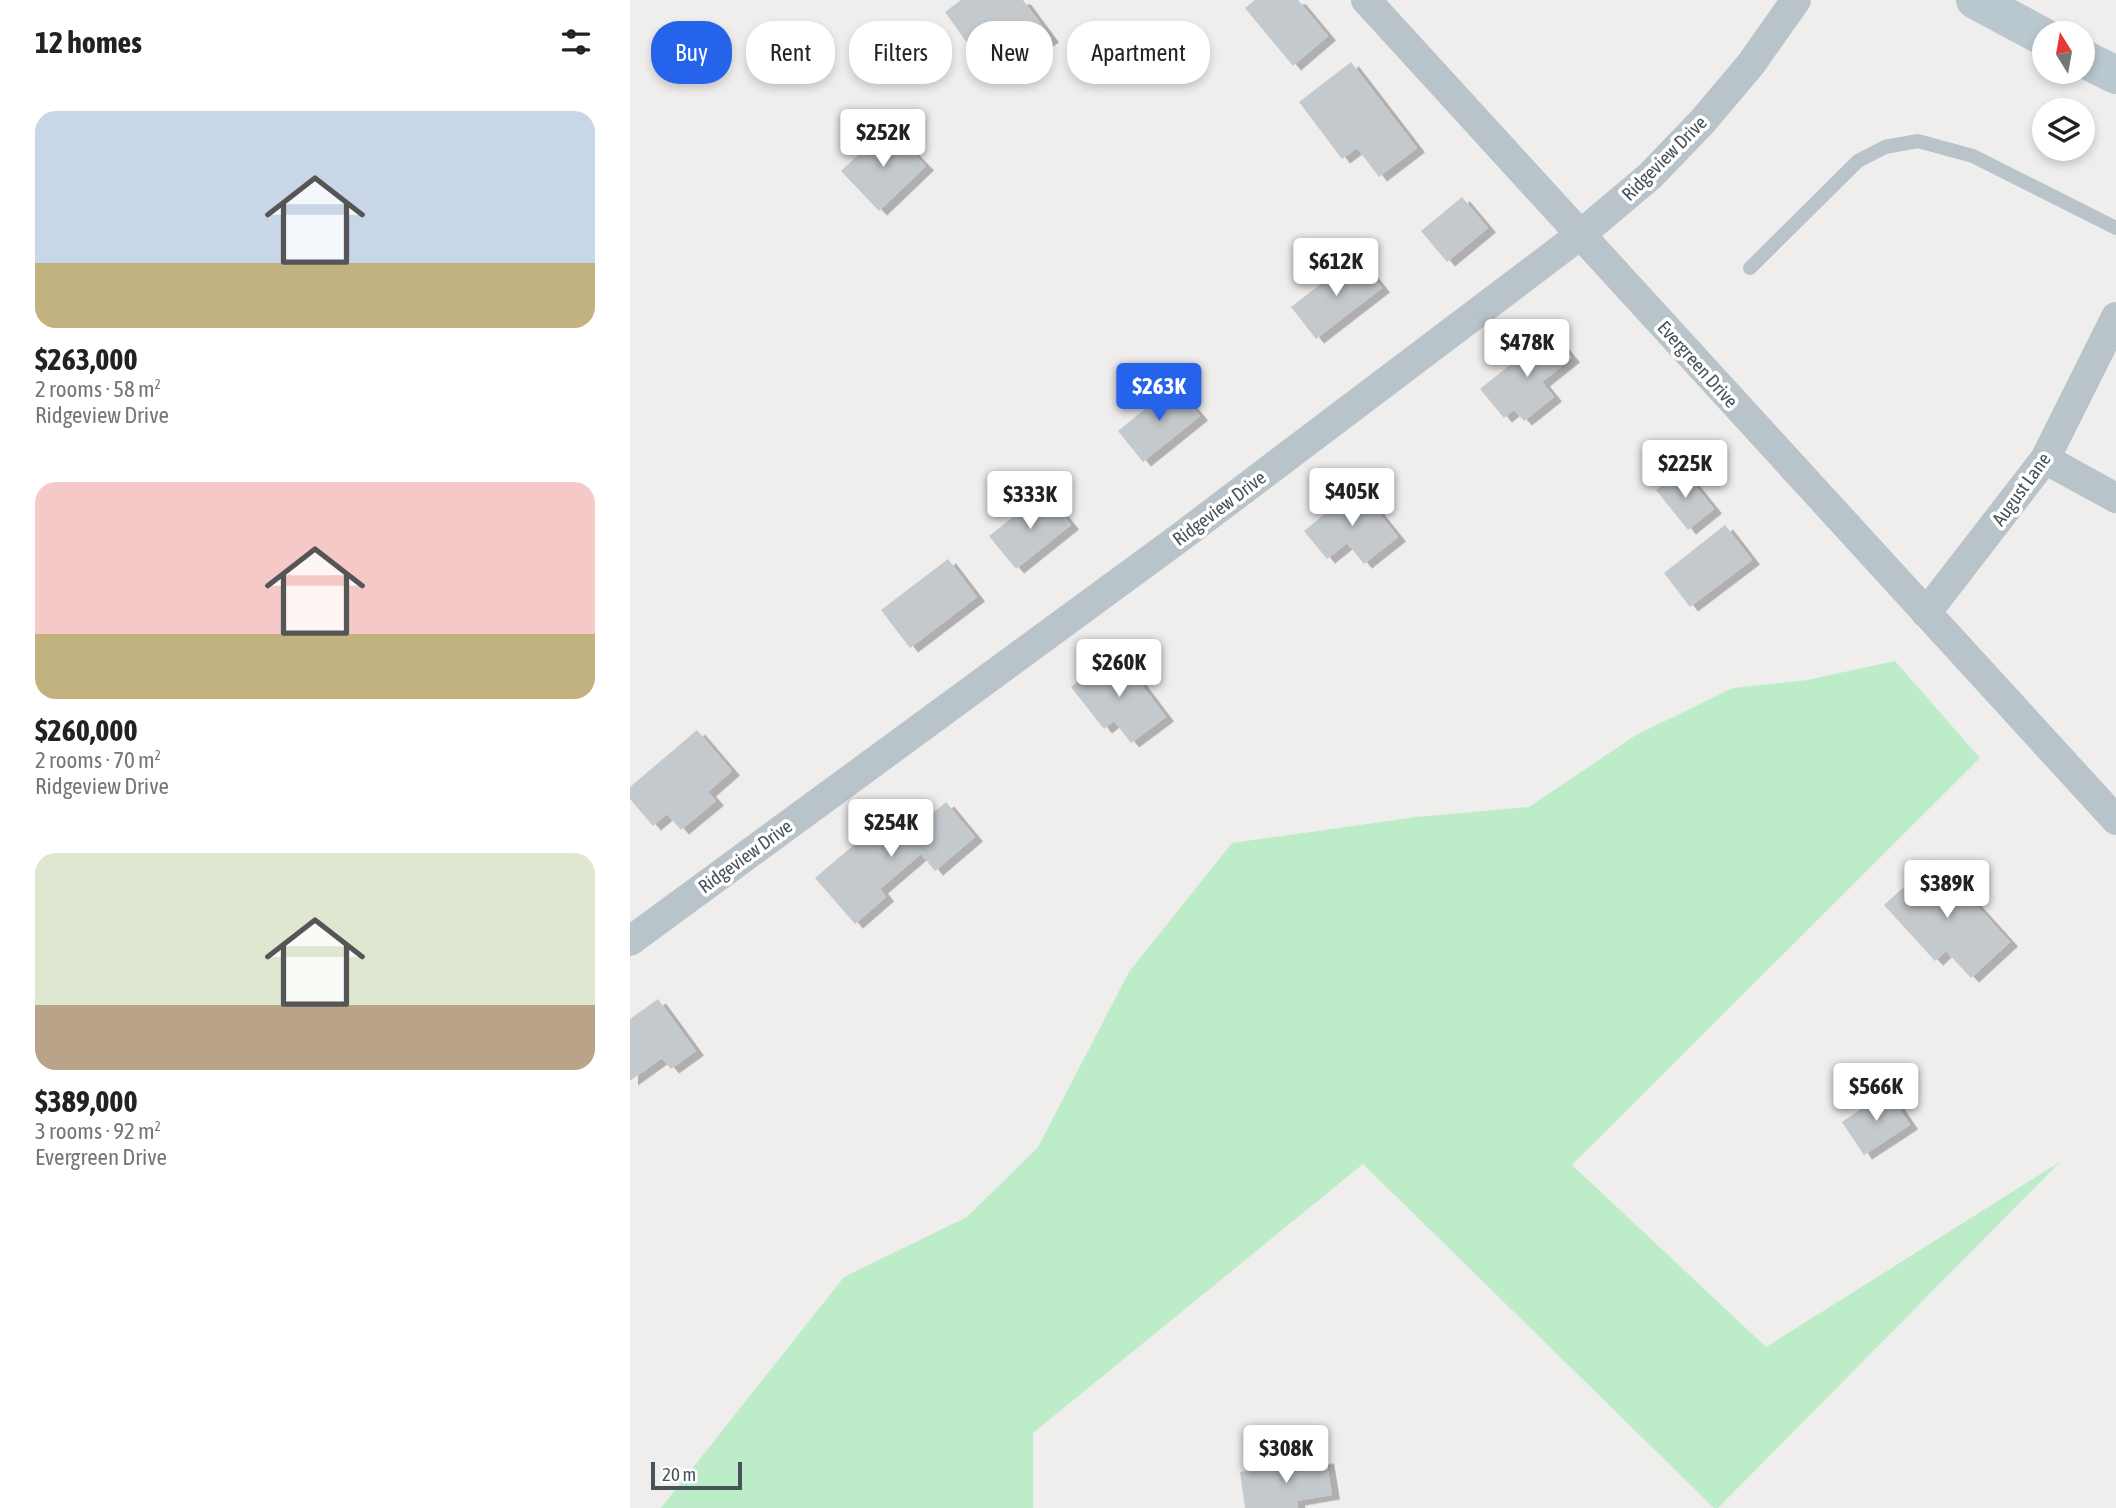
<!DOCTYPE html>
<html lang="en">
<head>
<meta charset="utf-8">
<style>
  :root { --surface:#fff; --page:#f6f6f6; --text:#222; --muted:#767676; --accent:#2563eb }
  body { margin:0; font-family:"Asap Condensed",sans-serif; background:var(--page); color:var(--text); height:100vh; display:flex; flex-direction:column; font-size:26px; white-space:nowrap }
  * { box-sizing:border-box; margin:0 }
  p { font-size:23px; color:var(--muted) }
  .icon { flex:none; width:38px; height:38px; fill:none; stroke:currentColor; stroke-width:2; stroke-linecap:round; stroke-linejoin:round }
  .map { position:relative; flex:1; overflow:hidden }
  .drawer { display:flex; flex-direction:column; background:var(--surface); width:630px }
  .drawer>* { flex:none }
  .top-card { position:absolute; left:21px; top:21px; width:665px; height:63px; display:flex; gap:14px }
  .needle { width:46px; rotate:349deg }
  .tools { position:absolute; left:1402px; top:21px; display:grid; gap:14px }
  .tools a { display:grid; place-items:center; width:63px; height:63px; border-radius:50%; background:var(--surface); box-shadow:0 4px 10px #0003; font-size:35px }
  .scale { position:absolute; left:21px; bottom:18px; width:91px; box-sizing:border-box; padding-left:7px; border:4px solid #46535a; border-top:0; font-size:19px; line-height:24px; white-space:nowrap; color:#46535a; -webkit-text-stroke:5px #fff; paint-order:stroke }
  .price { position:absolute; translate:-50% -60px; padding:0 16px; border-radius:7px; background:#fff; color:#222; font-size:23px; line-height:46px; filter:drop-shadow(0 2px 4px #0008) }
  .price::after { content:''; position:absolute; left:50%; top:42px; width:21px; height:16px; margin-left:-10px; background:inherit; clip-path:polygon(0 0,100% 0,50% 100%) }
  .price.selected { background:var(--accent); color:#fff }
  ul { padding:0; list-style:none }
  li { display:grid; align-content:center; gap:14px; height:371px; padding:0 35px }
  li span { display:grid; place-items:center; height:217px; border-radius:21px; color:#555 }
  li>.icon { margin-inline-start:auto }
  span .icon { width:126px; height:126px; fill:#fffc; stroke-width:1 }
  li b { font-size:30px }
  h2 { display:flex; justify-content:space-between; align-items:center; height:84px; padding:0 35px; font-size:30px }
  .chip { padding:0 24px; border-radius:28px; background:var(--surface); box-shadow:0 4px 10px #0003; font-size:24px; line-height:63px }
  .chip.selected { background:var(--accent); color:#fff }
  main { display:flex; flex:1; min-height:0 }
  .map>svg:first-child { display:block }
  .green { fill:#bcedc8 }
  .building { fill:#c4c9cd; filter:url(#shadow) }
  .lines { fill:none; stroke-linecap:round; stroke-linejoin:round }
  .service { stroke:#b9c4ca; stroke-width:14 }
  .minor { stroke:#b9c4ca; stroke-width:30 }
  .secondary { stroke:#b9c7cf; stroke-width:38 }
  .labels { text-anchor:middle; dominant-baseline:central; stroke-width:7; stroke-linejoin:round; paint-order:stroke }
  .street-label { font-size:19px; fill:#46535a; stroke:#fff }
</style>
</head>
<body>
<main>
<section class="drawer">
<h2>12 homes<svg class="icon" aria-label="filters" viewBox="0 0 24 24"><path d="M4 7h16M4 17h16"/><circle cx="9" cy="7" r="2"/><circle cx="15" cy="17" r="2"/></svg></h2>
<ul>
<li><span style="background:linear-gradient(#c9d6e8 70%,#c2b280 0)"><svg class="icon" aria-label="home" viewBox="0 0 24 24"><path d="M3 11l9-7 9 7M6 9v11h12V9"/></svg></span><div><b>$263,000</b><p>2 rooms · 58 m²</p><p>Ridgeview Drive</p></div></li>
<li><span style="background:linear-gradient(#f6c9c9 70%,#c2b280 0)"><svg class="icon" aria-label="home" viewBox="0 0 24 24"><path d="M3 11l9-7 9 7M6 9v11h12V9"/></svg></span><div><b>$260,000</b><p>2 rooms · 70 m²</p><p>Ridgeview Drive</p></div></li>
<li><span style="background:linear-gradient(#dfe7d0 70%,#b9a48a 0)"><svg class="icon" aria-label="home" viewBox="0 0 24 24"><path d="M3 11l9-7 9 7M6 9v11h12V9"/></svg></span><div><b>$389,000</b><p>3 rooms · 92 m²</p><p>Evergreen Drive</p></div></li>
</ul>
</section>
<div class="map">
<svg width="1486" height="1508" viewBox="0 0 1486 1508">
  <defs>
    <filter id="shadow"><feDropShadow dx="8" dy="4.5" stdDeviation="0" flood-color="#0004"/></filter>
  </defs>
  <rect width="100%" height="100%" fill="#f0eded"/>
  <path class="green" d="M1265 661 1350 758 942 1165 1136 1347 1430 1162 1088 1508H1084L733 1164 403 1433V1508H31L214 1277 337 1217 408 1147 499 972 602 843 786 817 899 807 1006 735 1103 688 1177 680Z"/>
  <path class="building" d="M331 0H393L421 38 363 79 315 12Z
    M625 0H668L698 36 663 66 615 8Z
    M721 62 787 148 749 177 727 148 712 159 669 102Z
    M258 127 296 166 249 211 211 171Z
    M832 197 858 228 817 262 791 231Z
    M727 256 752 288 686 339 661 307Z
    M921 332 942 358 912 382 924 397 894 421 884 410 874 418 850 389Z
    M544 385 570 416 513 462 488 431Z
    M1052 469 1084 509 1058 530 1026 490Z
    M728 487 768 537 734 564 717 543 697 559 674 531Z
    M415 492 441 525 386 569 359 536Z
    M1095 525 1122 560 1060 607 1034 573Z
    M318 559 347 597 280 648 251 610Z
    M487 652 536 717 501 743 484 721 474 729 441 687Z
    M67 730 102 771 78 792 86 801 51 830 37 814 23 826 0 799V787Z
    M316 802 345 837 305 871 291 854 250 889 256 897 225 924 185 878 259 815 276 836Z
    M1305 859 1380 942 1341 978 1316 951 1305 961 1254 905Z
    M28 999 66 1051 41 1069 32 1058 0 1081V1019Z
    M1258 1091 1280 1125 1234 1155 1212 1122Z
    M696 1459 702 1495 667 1501 668 1508H615L610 1472Z"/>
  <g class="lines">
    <path class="service" d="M1120 268 1228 161 1255 147 1288 141 1343 156 1486 228"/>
    <path class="minor" d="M736 0 1486 820
      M1415 459 1486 498
      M1296 613 1415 459 1486 317
      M0 941 548 539 950 235 1020 176 1072 122 1121 64 1166 0"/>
    <path class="secondary" d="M1345 0 1414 37
      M1452 58 1486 75"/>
  </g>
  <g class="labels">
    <g class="street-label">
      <text transform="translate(1034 158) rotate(-45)">Ridgeview Drive</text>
      <text transform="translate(1068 364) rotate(48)">Evergreen Drive</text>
      <text transform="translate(1391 489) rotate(-54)">August Lane</text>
      <text transform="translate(589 508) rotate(-37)">Ridgeview Drive</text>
      <text transform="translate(115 856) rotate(-36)">Ridgeview Drive</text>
    </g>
  </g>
</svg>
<div class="tools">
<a><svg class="needle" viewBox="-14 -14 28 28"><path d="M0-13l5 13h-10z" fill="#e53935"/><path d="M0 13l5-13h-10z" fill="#767676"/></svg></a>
<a><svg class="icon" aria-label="layers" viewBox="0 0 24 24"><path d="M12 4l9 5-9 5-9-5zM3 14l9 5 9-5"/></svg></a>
</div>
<div class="scale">20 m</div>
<b class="price" style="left:253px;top:169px">$252K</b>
<b class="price" style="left:706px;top:298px">$612K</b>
<b class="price" style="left:897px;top:379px">$478K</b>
<b class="price selected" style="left:529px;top:423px">$263K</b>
<b class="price" style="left:1055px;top:500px">$225K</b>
<b class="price" style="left:722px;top:528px">$405K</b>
<b class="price" style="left:400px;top:531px">$333K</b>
<b class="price" style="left:489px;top:699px">$260K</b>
<b class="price" style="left:261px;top:859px">$254K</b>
<b class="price" style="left:1317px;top:920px">$389K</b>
<b class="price" style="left:1246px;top:1123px">$566K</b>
<b class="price" style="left:656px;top:1485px">$308K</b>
<div class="top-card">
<a class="chip selected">Buy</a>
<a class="chip">Rent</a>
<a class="chip">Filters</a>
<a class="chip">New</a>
<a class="chip">Apartment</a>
</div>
</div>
</main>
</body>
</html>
